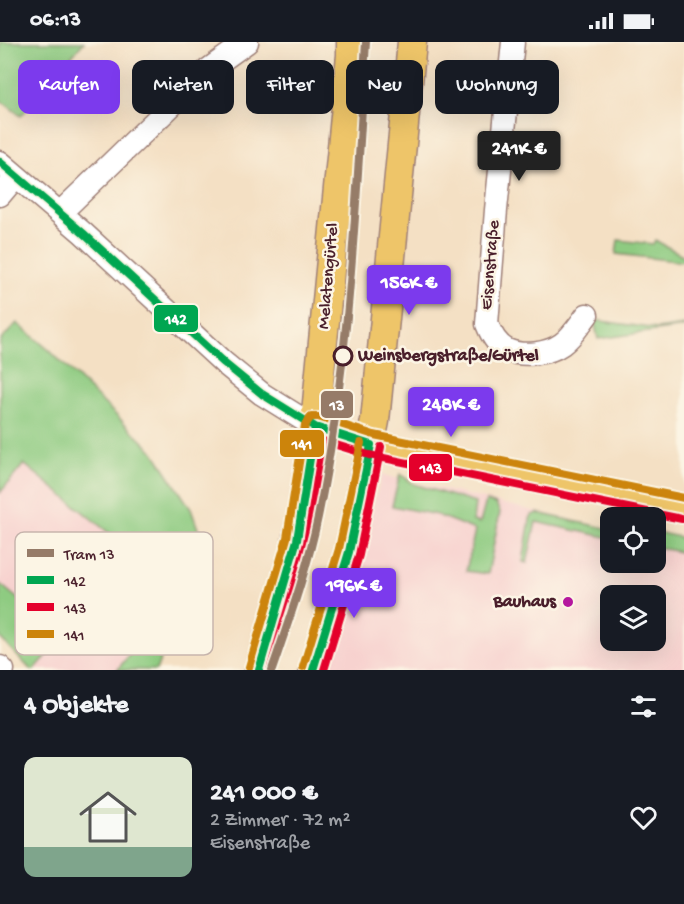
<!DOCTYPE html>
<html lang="de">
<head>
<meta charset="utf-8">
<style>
  :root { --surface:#171b24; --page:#242831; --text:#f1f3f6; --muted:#9ea1a6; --line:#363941; --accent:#7c3aed }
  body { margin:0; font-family:"Gochi Hand",sans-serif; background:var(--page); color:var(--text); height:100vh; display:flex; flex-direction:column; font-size:22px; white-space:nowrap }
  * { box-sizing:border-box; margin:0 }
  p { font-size:20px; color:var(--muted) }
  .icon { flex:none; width:33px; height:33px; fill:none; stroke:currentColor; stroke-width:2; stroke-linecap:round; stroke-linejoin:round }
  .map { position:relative; height:628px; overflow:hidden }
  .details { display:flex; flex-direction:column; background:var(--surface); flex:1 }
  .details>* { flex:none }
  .hud { position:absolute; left:18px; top:18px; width:648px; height:54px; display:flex; gap:12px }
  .controls { position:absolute; left:600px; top:465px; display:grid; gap:12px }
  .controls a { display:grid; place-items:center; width:66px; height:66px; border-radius:12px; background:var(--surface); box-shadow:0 6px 24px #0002; font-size:30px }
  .price { position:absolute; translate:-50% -51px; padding:0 14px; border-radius:6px; background:var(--accent); color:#fff; font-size:20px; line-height:39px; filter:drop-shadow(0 2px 3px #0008) }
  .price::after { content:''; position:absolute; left:50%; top:36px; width:18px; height:14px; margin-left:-9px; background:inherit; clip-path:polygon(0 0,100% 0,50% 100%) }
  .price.on { background:#222; color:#fff }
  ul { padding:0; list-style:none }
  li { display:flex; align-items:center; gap:18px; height:150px; padding:0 24px }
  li+li { border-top:2px solid var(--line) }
  li span { display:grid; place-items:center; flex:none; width:168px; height:120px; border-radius:12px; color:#555 }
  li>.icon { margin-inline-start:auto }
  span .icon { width:72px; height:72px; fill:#fffc; stroke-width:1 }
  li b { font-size:26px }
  h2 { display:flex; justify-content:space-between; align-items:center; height:72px; padding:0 24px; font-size:26px }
  .pill { padding:0 21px; border-radius:12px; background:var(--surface); box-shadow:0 6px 24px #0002; font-size:21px; line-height:54px }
  .pill.on { background:var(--accent); color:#fff }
  .status { display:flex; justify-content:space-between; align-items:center; height:42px; padding:0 30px; background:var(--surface); direction:ltr }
  .status svg { height:16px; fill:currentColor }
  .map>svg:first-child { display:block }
  .built { fill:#f7d0ce; fill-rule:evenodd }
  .green { fill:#8ecb81; stroke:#6c7556; stroke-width:1.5 }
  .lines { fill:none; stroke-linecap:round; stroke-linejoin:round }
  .minor-casing { stroke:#9f8078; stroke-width:25 }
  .major-casing { stroke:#9f8078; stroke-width:31 }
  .minor { stroke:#fff; stroke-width:22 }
  .major { stroke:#eec569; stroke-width:28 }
  .bus-1-casing { stroke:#fcf5e5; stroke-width:12 }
  .bus-2-casing { stroke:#fcf5e5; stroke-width:12 }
  .bus-3-casing { stroke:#fcf5e5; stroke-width:12 }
  .bus-1 { stroke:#00a651; stroke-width:8 }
  .bus-2 { stroke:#e4002b; stroke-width:8 }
  .bus-3 { stroke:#cc840b; stroke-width:8 }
  .tram-1-casing { stroke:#fcf5e5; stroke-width:12 }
  .tram-1 { stroke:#967b68; stroke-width:8 }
  .stop-dot { fill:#fcf5e5; stroke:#4a1f2b; stroke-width:3 }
  .poi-dot { fill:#b5179e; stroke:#fcf5e5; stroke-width:2 }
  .labels { text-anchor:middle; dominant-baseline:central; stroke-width:5; stroke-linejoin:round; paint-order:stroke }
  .street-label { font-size:18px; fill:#4a1f2b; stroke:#fcf5e5 }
  .stop-label { font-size:18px; font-weight:bold; fill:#4a1f2b; stroke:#fcf5e5; text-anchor:start }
  .poi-label { font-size:18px; font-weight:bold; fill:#4a1f2b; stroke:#fcf5e5; text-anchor:end }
  .key { fill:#fcf5e5; stroke:#c7b5ad; stroke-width:1.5 }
  .key-label { font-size:16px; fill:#4a1f2b }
  .line-badge { stroke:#fcf5e5; stroke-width:2 }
  .badge-label { font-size:16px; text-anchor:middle; font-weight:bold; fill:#fff }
</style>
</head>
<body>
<div class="status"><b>06:13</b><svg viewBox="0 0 49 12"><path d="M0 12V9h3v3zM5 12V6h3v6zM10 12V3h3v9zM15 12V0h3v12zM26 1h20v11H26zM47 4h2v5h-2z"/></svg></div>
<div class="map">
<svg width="684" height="628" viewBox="0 0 684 628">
  <rect width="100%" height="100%" fill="#fcf5e5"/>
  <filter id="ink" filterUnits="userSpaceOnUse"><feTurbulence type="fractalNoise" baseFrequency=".0167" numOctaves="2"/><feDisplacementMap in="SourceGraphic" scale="12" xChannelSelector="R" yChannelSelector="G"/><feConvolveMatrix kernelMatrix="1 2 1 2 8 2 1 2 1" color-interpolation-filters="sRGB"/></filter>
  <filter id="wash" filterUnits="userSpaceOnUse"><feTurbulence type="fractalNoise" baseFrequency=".008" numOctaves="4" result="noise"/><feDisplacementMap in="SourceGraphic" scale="24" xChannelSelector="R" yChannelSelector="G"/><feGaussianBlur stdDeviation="1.35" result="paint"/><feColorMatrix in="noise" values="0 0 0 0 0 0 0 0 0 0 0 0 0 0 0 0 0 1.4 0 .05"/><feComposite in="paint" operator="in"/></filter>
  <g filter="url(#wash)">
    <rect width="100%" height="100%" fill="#f4e0c4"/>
    <path class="built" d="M24 422 180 550 116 628H31L0 596V452Z
      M382 433 610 487V520H656V497L684 504V628H324ZM610 554H656V598H610Z"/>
    <path class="green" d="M0 0H84L21 74 0 58Z
      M618 198 653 202 655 198 684 214V220L616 212Z
      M594 278 657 287 684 283V285L598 297Z
      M17 281 49 308 153 409 191 467 198 487V501L184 552 24 422 0 451V299Z
      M400 432 414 442 475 461 473 479 480 481 486 459 496 462 500 470 488 532 466 529 475 488 437 473 392 464Z
      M537 471 610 487V496L536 480 527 521 523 520 530 477 532 473Z
      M656 490 684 496V511L656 505Z
      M0 542 64 595 34 628H31L0 596Z
      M148 590 155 595 150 606 163 610 156 628H117Z"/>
  </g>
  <g filter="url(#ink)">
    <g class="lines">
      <g class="minor-casing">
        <path id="minor" d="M513 0 496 168 487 282C491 292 497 303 507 308 523 315 548 312 562 302 572 295 580 282 587 273
          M0 120 83 191 224 321 262 352 315 385
          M0 153 16 134
          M60 171 208 28 247 0
          M0 625 3 628"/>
      </g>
      <g class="major-casing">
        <path id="major" d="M315 385 371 403 684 467
          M259 628 290 528 304 460 312 412 351 13V0
          M313 628 349 510 375 379 412 0"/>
      </g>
      <use href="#minor" class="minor"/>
      <use href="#major" class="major"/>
      <g class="bus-1-casing">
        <path id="bus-1" d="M0 120 83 191 224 321 262 352 315 385 371 403
          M259 628 297 498 315 385
          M313 628 349 510 371 403"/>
      </g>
      <g class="bus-2-casing">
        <path id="bus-2" d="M270 628 307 501 323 399 369 413 682 477
          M324 628 359 513 381 405"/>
      </g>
      <g class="bus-3-casing">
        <path id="bus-3" d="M249 625 287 496 305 383 311 375H318L374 393 684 456
          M303 625 339 507 361 401"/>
      </g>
      <use href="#bus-1" class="bus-1"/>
      <use href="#bus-2" class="bus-2"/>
      <use href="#bus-3" class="bus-3"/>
      <g class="tram-1-casing">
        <path id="tram-1" d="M272 628C289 578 307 528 318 475 350 319 356 159 366 0"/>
      </g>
      <use href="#tram-1" class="tram-1"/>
    </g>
  </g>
  <circle class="stop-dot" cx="343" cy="314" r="9"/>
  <circle class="poi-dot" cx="568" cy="560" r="6"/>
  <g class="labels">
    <g class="street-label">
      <text transform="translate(491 223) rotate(-85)">Eisenstraße</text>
      <text transform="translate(329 234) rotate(-85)">Melatengürtel</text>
    </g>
    <g class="stop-label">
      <text x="358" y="314">Weinsbergstraße/Gürtel</text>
    </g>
    <g class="poi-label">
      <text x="556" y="560">Bauhaus</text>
    </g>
  </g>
  <rect x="15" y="490" width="198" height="123" rx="9" class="key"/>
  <rect x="27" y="507" width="27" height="8" fill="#967b68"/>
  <rect x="27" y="534" width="27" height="8" fill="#00a651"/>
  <rect x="27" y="561" width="27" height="8" fill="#e4002b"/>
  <rect x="27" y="588" width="27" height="8" fill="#cc840b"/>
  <g class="key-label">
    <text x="64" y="517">Tram 13</text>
    <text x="64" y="544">142</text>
    <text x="64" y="571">143</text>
    <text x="64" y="598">141</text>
  </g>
  <g class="line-badge">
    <rect x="153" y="262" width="46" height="29" rx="6" fill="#00a651"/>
    <rect x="320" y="348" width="34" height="29" rx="6" fill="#967b68"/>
    <rect x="279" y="387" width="46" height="29" rx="6" fill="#cc840b"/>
    <rect x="408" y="411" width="45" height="29" rx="6" fill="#e4002b"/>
  </g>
  <g class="badge-label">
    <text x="176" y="282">142</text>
    <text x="337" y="368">13</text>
    <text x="302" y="407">141</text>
    <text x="431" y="431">143</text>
  </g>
</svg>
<div class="controls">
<a><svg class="icon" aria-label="locate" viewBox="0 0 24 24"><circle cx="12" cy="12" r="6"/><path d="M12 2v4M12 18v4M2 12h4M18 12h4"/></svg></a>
<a><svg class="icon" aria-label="layers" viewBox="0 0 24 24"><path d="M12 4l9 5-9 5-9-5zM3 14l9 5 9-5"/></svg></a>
</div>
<b class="price on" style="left:519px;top:140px">241K €</b>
<b class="price" style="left:409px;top:274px">156K €</b>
<b class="price" style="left:451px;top:396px">248K €</b>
<b class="price" style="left:354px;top:577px">196K €</b>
<div class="hud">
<a class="pill on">Kaufen</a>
<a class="pill">Mieten</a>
<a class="pill">Filter</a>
<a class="pill">Neu</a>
<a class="pill">Wohnung</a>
</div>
</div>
<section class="details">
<h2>4 Objekte<svg class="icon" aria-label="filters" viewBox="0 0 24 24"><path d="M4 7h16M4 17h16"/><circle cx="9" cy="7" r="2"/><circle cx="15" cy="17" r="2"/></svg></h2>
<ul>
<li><span style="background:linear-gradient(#dfe7d0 75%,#7fa58c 0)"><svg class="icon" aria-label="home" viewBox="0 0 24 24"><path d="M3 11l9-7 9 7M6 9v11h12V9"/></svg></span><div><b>241 000 €</b><p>2 Zimmer · 72 m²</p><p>Eisenstraße</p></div><svg class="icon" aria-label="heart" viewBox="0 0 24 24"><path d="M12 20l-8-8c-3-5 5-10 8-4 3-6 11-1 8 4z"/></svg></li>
</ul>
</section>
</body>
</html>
